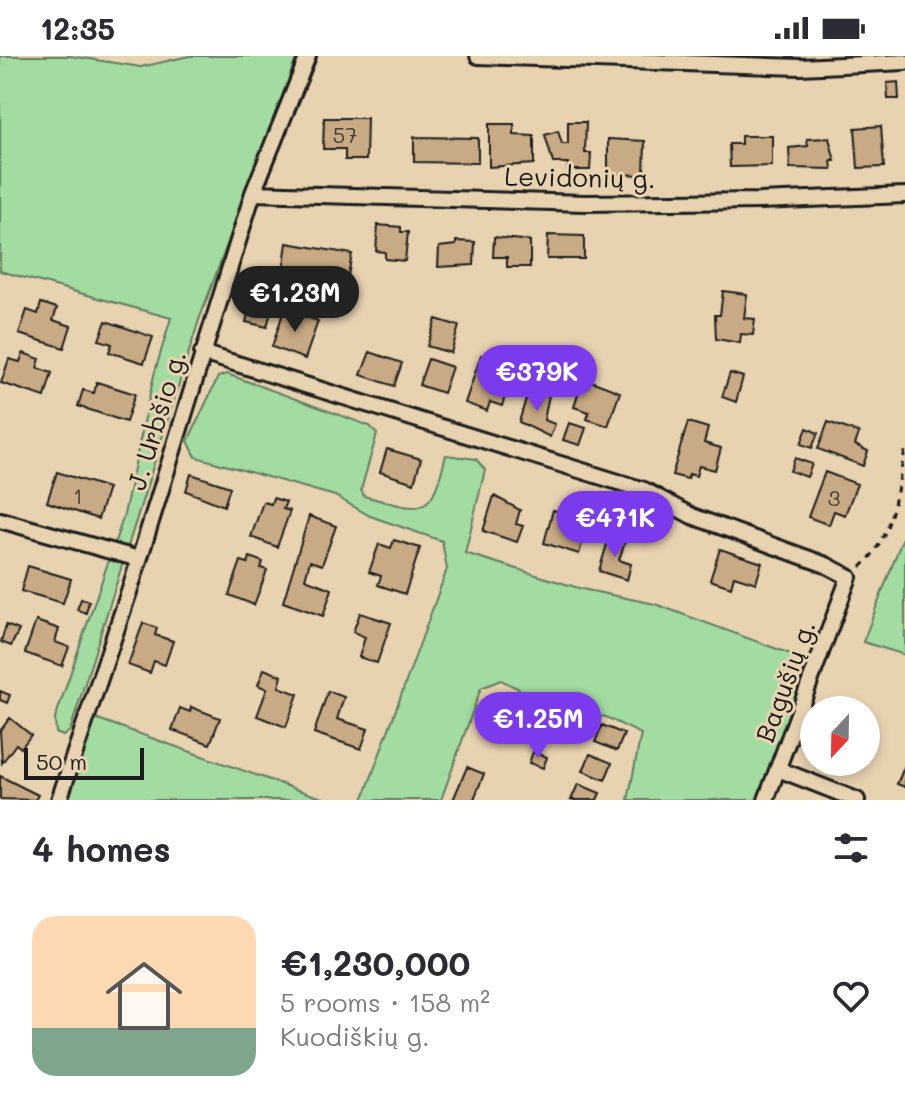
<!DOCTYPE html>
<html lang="en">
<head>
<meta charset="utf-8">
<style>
  :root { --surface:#fff; --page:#f2f2f3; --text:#2b2b33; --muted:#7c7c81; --line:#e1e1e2; --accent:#7c3aed }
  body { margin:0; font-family:Mali,sans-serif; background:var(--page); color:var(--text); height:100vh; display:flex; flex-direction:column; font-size:30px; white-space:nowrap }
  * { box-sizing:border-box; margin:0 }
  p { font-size:26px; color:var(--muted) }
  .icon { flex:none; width:44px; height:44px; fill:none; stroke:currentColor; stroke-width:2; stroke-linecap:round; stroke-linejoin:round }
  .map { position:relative; height:744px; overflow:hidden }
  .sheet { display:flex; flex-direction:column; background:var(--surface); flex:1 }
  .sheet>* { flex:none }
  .needle { width:52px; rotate:202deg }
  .fabs { position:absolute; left:800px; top:640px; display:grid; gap:16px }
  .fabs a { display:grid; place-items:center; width:80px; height:80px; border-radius:50%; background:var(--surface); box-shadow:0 4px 12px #0003; font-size:40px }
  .scale { position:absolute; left:24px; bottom:20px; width:120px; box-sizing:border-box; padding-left:8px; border:4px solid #1c1c1c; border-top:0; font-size:22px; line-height:28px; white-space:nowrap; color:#1c1c1c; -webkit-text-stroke:6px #e8d3b1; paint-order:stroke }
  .price { position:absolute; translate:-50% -68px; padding:0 18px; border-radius:28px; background:var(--accent); color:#fff; font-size:26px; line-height:52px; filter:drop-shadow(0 2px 4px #0008) }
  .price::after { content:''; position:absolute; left:50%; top:48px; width:24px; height:18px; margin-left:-12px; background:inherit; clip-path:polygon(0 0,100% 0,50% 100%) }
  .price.on { background:#222; color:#fff }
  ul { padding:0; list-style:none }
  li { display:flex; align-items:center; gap:24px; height:200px; padding:0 32px }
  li+li { border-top:2px solid var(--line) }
  li span { display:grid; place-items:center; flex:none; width:224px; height:160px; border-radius:24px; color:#555 }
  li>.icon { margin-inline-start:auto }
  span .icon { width:96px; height:96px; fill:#fffc; stroke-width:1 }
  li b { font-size:34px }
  h2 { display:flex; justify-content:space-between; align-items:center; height:96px; padding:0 32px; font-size:34px }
  .status { display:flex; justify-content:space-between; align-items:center; height:56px; padding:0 40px; background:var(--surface); direction:ltr }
  .status svg { height:22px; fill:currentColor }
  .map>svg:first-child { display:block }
  .green { fill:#a3dca0; stroke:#607c5e; stroke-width:2 }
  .building { fill:#c8ab84; stroke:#1c1c1c; stroke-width:2 }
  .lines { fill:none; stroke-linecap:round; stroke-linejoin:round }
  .street-casing { stroke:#1c1c1c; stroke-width:20 }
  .path { stroke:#1c1c1c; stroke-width:3; stroke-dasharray:6 6; stroke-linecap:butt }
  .street { stroke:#e8d3b1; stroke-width:14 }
  .labels { text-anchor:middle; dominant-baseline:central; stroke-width:6; stroke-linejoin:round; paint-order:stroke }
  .number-label { font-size:22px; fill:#474036 }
  .street-label { font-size:26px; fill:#1c1c1c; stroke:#e8d3b1 }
</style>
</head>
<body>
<div class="status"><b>12:35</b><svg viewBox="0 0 49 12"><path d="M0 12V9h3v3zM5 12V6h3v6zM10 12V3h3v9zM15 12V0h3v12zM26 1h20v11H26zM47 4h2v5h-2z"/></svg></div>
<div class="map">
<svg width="905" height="744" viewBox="0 0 905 744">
  <rect width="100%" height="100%" fill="#e8d3b1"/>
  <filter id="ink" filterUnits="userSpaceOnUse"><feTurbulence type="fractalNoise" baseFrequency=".0125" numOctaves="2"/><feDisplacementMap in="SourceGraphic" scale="16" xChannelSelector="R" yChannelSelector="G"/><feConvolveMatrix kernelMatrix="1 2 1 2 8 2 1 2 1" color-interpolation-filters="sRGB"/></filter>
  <g filter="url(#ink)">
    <path class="green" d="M0 0H70L141 11 189 0H297L199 264 70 675 63 680 56 677 55 663 124 459 154 319 171 262 0 215Z
      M227 318 370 370 377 378 361 434 364 440C424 456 430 463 446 399L476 403 485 414 465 497 582 533 655 548 807 604 810 613 757 744H628L641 678 604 660 585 666 501 624 481 632 441 744H363L447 513 442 485 370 460 335 440 196 401 188 385 218 321Z
      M905 476V599L863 586Z
      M95 662 304 736 329 744H67Z"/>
    <path class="building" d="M898 26 899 43H888L887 27Z
      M324 62H367L366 104H345V93H323Z
      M568 66H586L585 97H591L590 114H567L568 107H553L545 79 558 75 562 88H568Z
      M489 68H514V79L534 80V108L489 111Z
      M881 70 884 111 858 112 855 72Z
      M741 80H772V110L730 111 729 88H741Z
      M414 81 478 82V107L414 106Z
      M829 82 835 105H831L832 113 790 112 789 92 808 90 807 83Z
      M608 83 645 85 644 119 608 118Z
      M378 169 401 171V176H408L405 205 385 203V196L376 195Z
      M548 179 584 180V203H547Z
      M494 181 530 185V211H507V201H493Z
      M456 185 475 186 474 209 438 211 439 191 456 189Z
      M287 187 352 198 347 225 283 215Z
      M723 235 747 238 744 262 755 263 753 279 741 278 740 287 716 283 715 259H720Z
      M253 239 274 244 267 271 246 266Z
      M41 247 57 252 53 264 71 270 64 292 19 278 27 254 38 258Z
      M284 254 318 265 305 303 272 291Z
      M436 263 459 270 451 297 427 290Z
      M106 265 153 281 144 307 109 296 112 288 99 284Z
      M370 296 402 307 394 330 361 319Z
      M23 297 40 303 37 312 52 317 45 341 1 327 9 303 20 306Z
      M481 299 502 306 496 327 508 331 502 350 490 346 487 355 465 347Z
      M428 303 452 311 443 337 419 329Z
      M730 317 743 321 736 346 722 341Z
      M583 322 620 336 608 370 587 363 589 356 574 351Z
      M97 326 135 338 126 366 78 350 83 334 94 337Z
      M529 333 549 339 544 364 555 368 550 381 519 366Z
      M688 366 708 372 704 387 721 392 715 414 699 410 696 420 689 418 688 423 672 419Z
      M828 366 859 377 855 389 868 395 863 410 818 393Z
      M569 367 586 372 580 389 563 384Z
      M807 372 818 377 812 392 801 388Z
      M387 393 421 403 414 427 380 416Z
      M795 402 812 408 807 421 790 415Z
      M57 416 108 432 98 463 47 446Z
      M825 416 857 428 845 459 834 455 829 469 808 461Z
      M191 418 230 431 224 450 186 435Z
      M494 440 520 454 516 468 523 470 517 486 483 475Z
      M273 442 286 446 283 453 290 455 277 491 251 481 263 446 271 448Z
      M553 454 589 465 579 498 544 487Z
      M309 460 336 470 322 509 310 505 305 523 332 533 323 560 283 546Z
      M610 478 626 483 619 504 631 508 627 524 599 515Z
      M394 484 420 492 405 538 378 529 381 520 369 516 379 488 391 492Z
      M720 493 762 507 756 527 734 520 731 531 710 524Z
      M250 501 263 506 261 512 267 514 254 549 229 539 241 505 248 507Z
      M28 510 71 523 63 547 21 535Z
      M81 543 89 545 86 557 77 554Z
      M360 557 391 567 377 607 359 601 365 581 353 576Z
      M36 565 59 573 55 586 69 591 62 610 25 597Z
      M143 567 157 572 155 579 173 585 165 609 154 605 150 617 128 609Z
      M6 569 19 574 11 590 1 586Z
      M264 613 282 620 279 631 298 638 286 671 257 660 267 633 258 629Z
      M0 635 10 639 7 647 0 644Z
      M328 635 344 641 337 663 368 673 361 693 314 677Z
      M191 651 220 662 210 688 172 674 180 652 190 656Z
      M10 662 31 679 21 692 16 688 2 707 0 675Z
      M602 669 624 678 617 695 595 686Z
      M533 696 547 701 543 712 529 707Z
      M590 698 612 707 605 724 583 715Z
      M835 706H860L857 714Z
      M905 709V731L897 728Z
      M467 711 484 718 474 743 476 744H453Z
      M0 720 38 739 35 744 0 743Z
      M578 728 600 737 597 744H571Z"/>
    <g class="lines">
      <g class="street-casing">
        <path id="street" d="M478 0 800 11 905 6
          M253 137 585 147 760 145 905 139
          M202 297 644 434 692 460 826 509 849 521 766 744
          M0 464 139 503
          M778 713 857 744
          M59 744 131 530 253 137 308 0"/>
      </g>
      <path class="path" d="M861 511C893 482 896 435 905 395"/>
      <use href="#street" class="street"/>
    </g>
  </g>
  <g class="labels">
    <g class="number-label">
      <text x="345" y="78">57</text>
      <text x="78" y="439">1</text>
      <text x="834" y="441">3</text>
    </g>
    <g class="street-label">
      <text transform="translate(580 121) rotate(1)">Levidonių g.</text>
      <text transform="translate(156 364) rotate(-73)">J. Urbšio g.</text>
      <text transform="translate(785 625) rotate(-70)">Bagušių g.</text>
    </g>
  </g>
</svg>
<div class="fabs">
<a><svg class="needle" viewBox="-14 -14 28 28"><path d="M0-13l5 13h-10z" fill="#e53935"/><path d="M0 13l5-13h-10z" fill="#7c7c81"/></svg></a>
</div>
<div class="scale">50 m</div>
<b class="price on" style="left:295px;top:278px">€1.23M</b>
<b class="price" style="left:537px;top:357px">€379K</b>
<b class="price" style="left:615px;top:503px">€471K</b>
<b class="price" style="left:538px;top:704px">€1.25M</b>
</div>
<section class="sheet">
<h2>4 homes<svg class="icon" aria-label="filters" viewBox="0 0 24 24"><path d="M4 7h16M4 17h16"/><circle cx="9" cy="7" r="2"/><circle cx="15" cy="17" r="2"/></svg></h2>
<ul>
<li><span style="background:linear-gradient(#ffd9b3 70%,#7fa58c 0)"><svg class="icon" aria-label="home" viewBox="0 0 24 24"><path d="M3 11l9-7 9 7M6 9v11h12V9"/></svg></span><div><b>€1,230,000</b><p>5 rooms · 158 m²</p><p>Kuodiškių g.</p></div><svg class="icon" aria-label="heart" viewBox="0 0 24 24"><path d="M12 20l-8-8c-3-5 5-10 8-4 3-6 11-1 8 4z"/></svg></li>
</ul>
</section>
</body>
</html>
